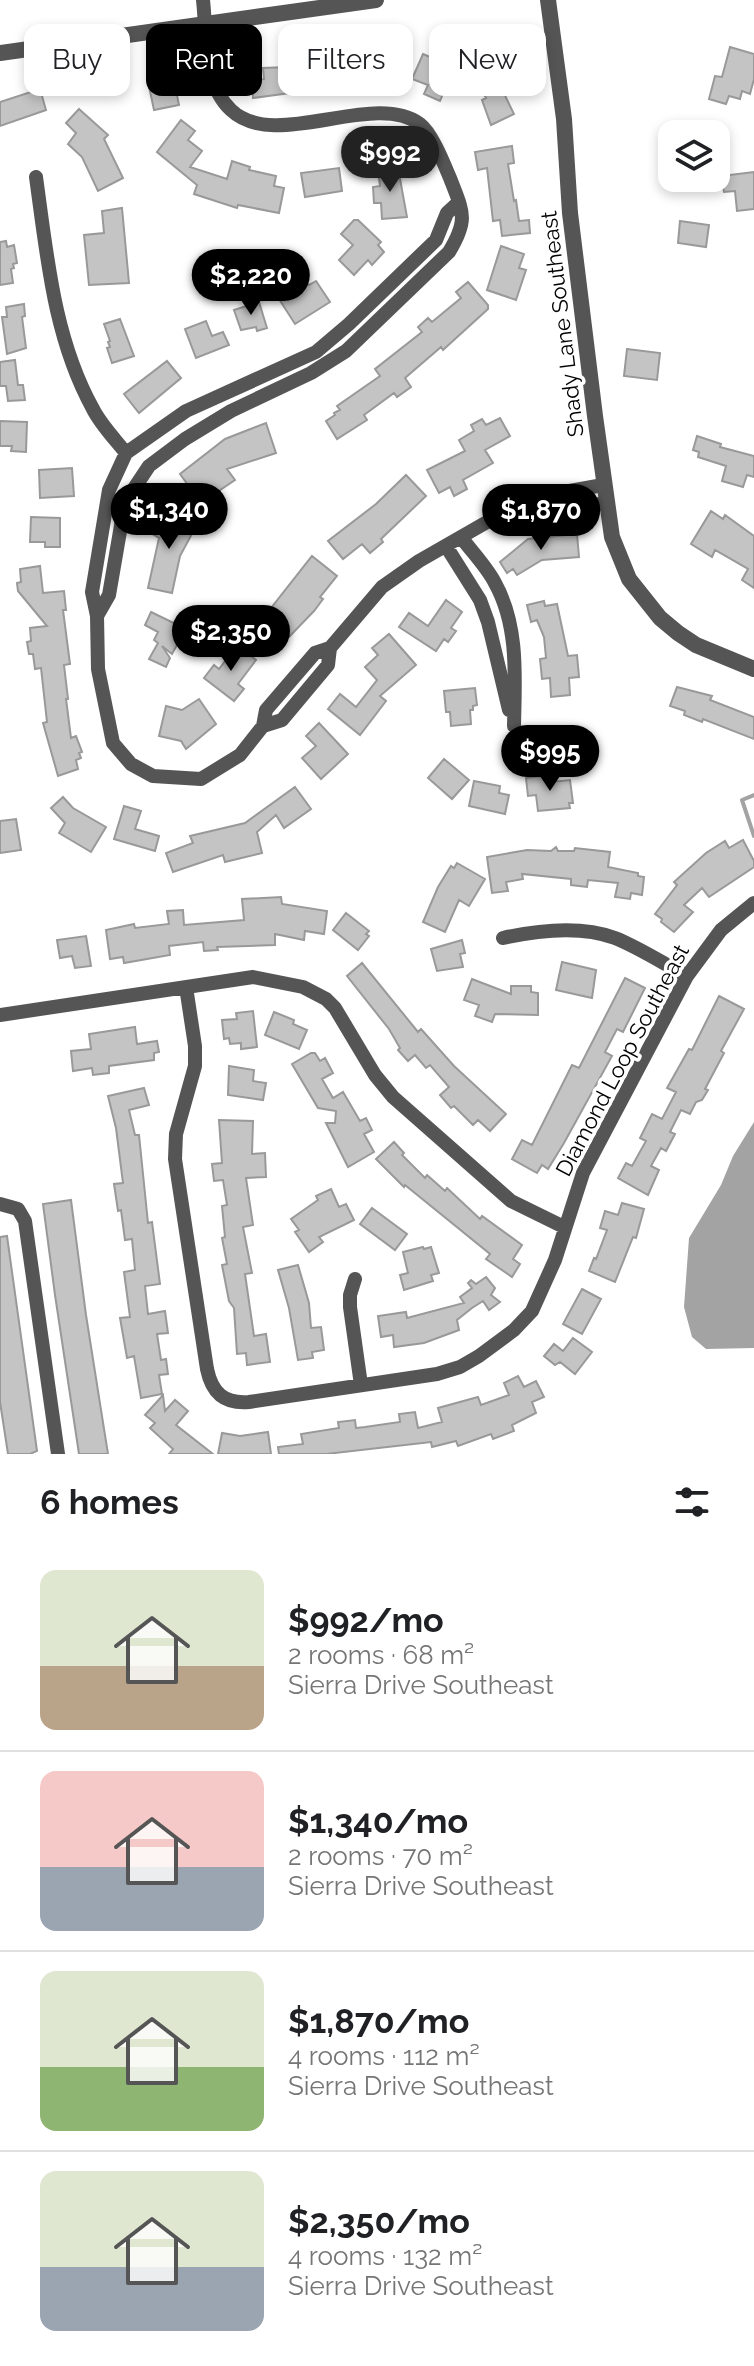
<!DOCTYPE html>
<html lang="en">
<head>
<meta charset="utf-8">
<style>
  :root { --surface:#fff; --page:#f2f2f2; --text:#202124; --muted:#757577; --line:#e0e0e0; --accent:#000 }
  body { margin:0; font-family:Raleway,sans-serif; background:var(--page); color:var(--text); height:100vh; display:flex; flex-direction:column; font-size:30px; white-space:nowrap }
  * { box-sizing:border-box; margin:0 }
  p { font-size:26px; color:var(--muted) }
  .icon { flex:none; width:44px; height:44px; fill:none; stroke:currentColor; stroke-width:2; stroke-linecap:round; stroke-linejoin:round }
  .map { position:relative; height:1454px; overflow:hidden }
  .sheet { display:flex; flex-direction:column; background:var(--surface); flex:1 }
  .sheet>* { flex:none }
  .guide { position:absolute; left:24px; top:24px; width:706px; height:72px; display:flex; gap:16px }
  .fabs { position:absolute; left:658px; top:120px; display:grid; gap:16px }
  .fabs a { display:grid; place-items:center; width:72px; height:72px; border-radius:16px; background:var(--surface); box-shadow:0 4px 12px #0003; font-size:40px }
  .price { position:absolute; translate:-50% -68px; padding:0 18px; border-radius:28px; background:var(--accent); color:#fff; font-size:26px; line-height:52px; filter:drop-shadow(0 2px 4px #0008) }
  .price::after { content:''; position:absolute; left:50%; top:48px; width:24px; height:18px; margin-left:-12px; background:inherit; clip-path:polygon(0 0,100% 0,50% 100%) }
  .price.current { background:#222; color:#fff }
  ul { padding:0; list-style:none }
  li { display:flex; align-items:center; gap:24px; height:200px; padding:0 40px }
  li+li { border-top:2px solid var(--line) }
  li span { display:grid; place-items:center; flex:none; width:224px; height:160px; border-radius:16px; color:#555 }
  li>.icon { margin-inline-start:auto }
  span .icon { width:96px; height:96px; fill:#fffc; stroke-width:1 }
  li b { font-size:34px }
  h2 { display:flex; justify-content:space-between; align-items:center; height:96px; padding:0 40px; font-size:34px }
  .tag { padding:0 28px; border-radius:16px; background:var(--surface); box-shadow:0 4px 12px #0003; font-size:28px; line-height:72px }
  .tag.current { background:var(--accent); color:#fff }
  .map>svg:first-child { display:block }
  .water { fill:#a3a3a3 }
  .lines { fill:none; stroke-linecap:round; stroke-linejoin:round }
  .stream { stroke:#a3a3a3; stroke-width:4 }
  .building { fill:#c4c4c4; stroke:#999; stroke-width:2 }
  .minor { stroke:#555; stroke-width:14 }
  .tertiary { stroke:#555; stroke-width:16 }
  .labels { text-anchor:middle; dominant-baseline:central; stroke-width:7; stroke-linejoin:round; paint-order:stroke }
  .street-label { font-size:22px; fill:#000; stroke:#fff }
</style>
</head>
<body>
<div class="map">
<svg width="754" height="1454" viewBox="0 0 754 1454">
  <rect width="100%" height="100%" fill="#fff"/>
  <path class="water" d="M754 1122V1348L706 1349 692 1337 684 1307 689 1238 721 1185 733 1156Z"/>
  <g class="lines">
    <path class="stream" d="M754 795 742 800 754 836"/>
  </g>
  <path class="building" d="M730 47 754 54V79L750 94 742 91 740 99 729 96 726 104 709 99 715 76 722 77Z
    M423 54 454 67 440 101 424 94 428 85 412 79Z
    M367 56H379V62H397L398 85 354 87 355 89 337 91V87L320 89 317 69 367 62Z
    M289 67 291 93 253 98 252 80 264 79 263 68Z
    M172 71 179 105 154 110 147 77Z
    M495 75 514 114 491 125 482 100 486 98 478 83Z
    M40 89 46 110 0 126V102Z
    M79 109 108 135 104 139 123 178 98 191 82 157 68 144 76 133 66 123Z
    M181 120 195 131 188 140 202 151 190 167 227 179 232 161 250 167 249 170 276 176 274 186 284 188 279 213 238 205 237 208 194 194 197 185 157 152Z
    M512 146 514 163 508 164 514 201 516 200 519 221 529 220 530 233 502 236 500 220 493 221 487 168 478 170 475 152Z
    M339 168 342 191 305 197 301 173Z
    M398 168 407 217 382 219 381 203H374L373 187 380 186 378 169Z
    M754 172V209L737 211 735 191 724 192 721 176Z
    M122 208 129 283 89 285 84 235 104 233 102 211Z
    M354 220H358L381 242 378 245 384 252 372 265 368 260 354 275 339 260 353 245 341 234Z
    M680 221 709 225 706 247 678 243Z
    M6 241 7 247 14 245 17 263 13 264 14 268 11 269 13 283 0 285V242Z
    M501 246 524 254 519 268 526 270 516 300 487 290Z
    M276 270 286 295 306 282 309 285 316 281 330 302 295 324 279 299 282 297 274 300 264 274Z
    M468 282 488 305V309L443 350 441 347 405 378 411 387 397 397 394 393 364 415 367 420 337 439 326 421 335 415 334 413 340 410 337 406 380 376 375 369 422 332 418 327 428 318 432 322 461 298 456 292Z
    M259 302 267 328 257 331 256 327 241 330 234 310Z
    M24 304 25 316 22 317 26 348 7 354 2 317H7L6 307Z
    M120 319 134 356 112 363 107 348 110 347 108 342 110 341 104 324Z
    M206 321 212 336 223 332 229 345 196 358 185 329Z
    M627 349 660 353 657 380 624 376Z
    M15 360 18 385H23L25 400 8 401 6 386H0V362Z
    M167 361 181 378 139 413 124 394Z
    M500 418 510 436 485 450 493 463 463 480 467 489 454 496 450 487 439 493 427 470 465 451 459 440 474 431 471 425 482 419 486 425Z
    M0 421 27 422 26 452 11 451 12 446H0Z
    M266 423 276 453 227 469 235 480 201 503 180 474 225 439Z
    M697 436 721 444 720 447 754 456V477L747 475 743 487 722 481 726 466 698 457 699 452 693 450Z
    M72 468 74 496 40 498 39 470Z
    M406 475 426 496 381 539 383 542 370 553 362 544 343 559 328 541 376 504Z
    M711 511 723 519 725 515 754 536V588L742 580 748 569 715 550 712 557 691 544Z
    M178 512 192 520 190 528 194 530 180 556 172 593 148 588 159 538 149 532 158 516 172 523Z
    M31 517 60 518V547H45V542H30Z
    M577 534 579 557 542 560 517 575 513 569 507 573 500 562 528 539Z
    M312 556 337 576 320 597 323 599 314 611 289 637 284 634 273 647 253 631Z
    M40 566 43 593 64 591 66 610H63L70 664 64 665 68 699H66L71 738 76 736 82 752 79 753 81 758 76 760 78 769 58 776 43 723 47 722 41 668 35 669 33 654H29L27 642 31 641 30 628 47 626 18 591 17 583 21 582 20 569Z
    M446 600 462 612 451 628 456 631 448 642 444 639 436 651 399 627 409 613 428 626Z
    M544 601 545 606 557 604 568 656 577 655 579 677 569 678 570 695 551 697 550 678 542 679 540 659 546 658 544 637 537 620 531 622 527 605Z
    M151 612 186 629 183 634 188 636 183 646 178 643 172 654 162 646 170 658 166 667 149 659 158 643 154 640 158 632 145 625Z
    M389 634 416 665 380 696 386 701 360 735 328 709 340 694 356 707 377 680 365 667 378 655 372 648Z
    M237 645 256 660 238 684 244 689 234 701 204 678 214 665 219 669Z
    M677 687 712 696 710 700 754 717V739L703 719 702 722 684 715 685 711 670 706Z
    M475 688 477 705 473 706V710H470L471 724 451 726 450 712H446L444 691Z
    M199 699 216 724 186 749 181 741 159 736 166 706 182 710Z
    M319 723 348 754 321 779 302 758 316 746 306 736Z
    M444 759 469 780 452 799 428 778Z
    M550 775 551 782 570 780 573 803H569L570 808 538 811 536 795 528 796 526 778Z
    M474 781 500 786 499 793 509 795 505 814 469 806Z
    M295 787 311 809 284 828 276 815 257 832 262 853 225 862 223 855 173 872 166 853 193 843 190 836 245 823Z
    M63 797 73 808 106 827 91 852 59 833 65 823 51 808Z
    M124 806 141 811 135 829 159 836 155 851 114 839Z
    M16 819 21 850 0 853V821Z
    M743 840 754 861V867L709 897 702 888 684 905 693 912 674 932 661 922 662 919 655 914 677 885 674 882 706 853 725 841 729 848Z
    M556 847 558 851H574L575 848 610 852 608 867 638 873V876L644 877 642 895 631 893 630 899 615 897 618 883 588 880 587 887 571 885V879L522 874 523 879 506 882 508 891 492 893 487 857 527 850 551 851Z
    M457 863 485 879 469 906 459 900 445 932 423 922 438 887 451 866 454 868Z
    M281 897 282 904 327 911 324 934 305 931 304 940 275 934V945L217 947 218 950 204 951 203 942 169 946 170 955 124 963 123 957 110 959 106 930 134 924 135 928 169 924 167 911 183 910 184 925 244 920 242 899Z
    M346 913 369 931 366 934 369 936 358 950 333 930Z
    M86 936 91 966 75 968 72 956 60 958 57 940Z
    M462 940 465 953 460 954 463 967 437 971 431 949Z
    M562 962 596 970 592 998 556 990Z
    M362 963 418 1032 421 1029 454 1066 506 1114 490 1131 478 1120 473 1125 454 1106 451 1108 440 1095 449 1087 430 1065 426 1068 415 1055 408 1061 398 1050 400 1048 389 1029 347 976Z
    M625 978 645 988 623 1032 617 1029 605 1052 612 1056 564 1143 548 1169 542 1165 537 1173 512 1159 522 1140 532 1145 572 1065 579 1068Z
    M472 979 511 994V986H531V992L538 993V1015L495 1014 492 1022 475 1016 479 1005 464 1000Z
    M719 996 744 1009 721 1051 724 1053 705 1089 708 1090 702 1100 696 1102 690 1114 681 1110 670 1132 675 1134 666 1151 661 1148 651 1166 659 1170 648 1195 618 1178 626 1163 632 1166 646 1141 640 1138 652 1114 662 1119 676 1092 667 1088 689 1049 692 1050Z
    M253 1011 257 1047 241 1049V1043L230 1044 229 1038 224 1039 222 1020 237 1019 236 1013Z
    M274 1012 294 1020 293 1024 307 1030 299 1049 265 1035Z
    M135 1027 137 1044 157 1041 159 1052 154 1053V1060L109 1066V1073L93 1075 92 1068 73 1071 71 1051 91 1049 89 1034Z
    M311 1053H315L320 1061 325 1058 333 1073 322 1079 333 1098 343 1092 360 1121 366 1118 372 1130 364 1134 374 1152 348 1167 326 1123H335L336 1111 318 1108 292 1064Z
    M229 1066 254 1070 253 1081 266 1083 263 1100 228 1095Z
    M144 1088 149 1105 129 1110 135 1135H139L148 1223 152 1222 160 1284 145 1286 148 1314 165 1311 168 1333 157 1334 161 1360 166 1359 168 1374 159 1375 162 1394 141 1398 134 1356 127 1358 120 1318 130 1317 124 1272 135 1270 132 1239 125 1240 121 1210 118 1211 114 1184 123 1183 116 1128 108 1096Z
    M219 1120 253 1121 252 1154 265 1153 266 1177 246 1178 253 1225 243 1227 252 1273 245 1274 254 1336 266 1334 270 1362 247 1365 246 1353 237 1354 234 1308 229 1301 222 1265 227 1264 222 1238 225 1237 222 1206 227 1205 223 1180 214 1181 212 1164 222 1163Z
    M394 1142 404 1153 402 1155 425 1178 427 1175 445 1191 447 1188 480 1219 482 1216 522 1245 513 1259 520 1264 512 1277 486 1259 490 1254 405 1185 404 1187 376 1159Z
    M331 1189 339 1207 346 1204 354 1220 319 1237 323 1242 309 1252 295 1232 299 1230 291 1219 318 1200 316 1196Z
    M71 1200 86 1315 108 1454H79L55 1295 43 1204Z
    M622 1203 644 1209 636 1238 633 1237 615 1282 589 1271 594 1258 596 1259 607 1230 600 1228 605 1211 618 1215Z
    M372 1208 407 1234 395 1250 360 1224Z
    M7 1236 37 1451 30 1454H8L0 1402V1237Z
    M423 1247 424 1249 431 1247 439 1273 431 1275 433 1281 404 1290 400 1275 408 1273 403 1252Z
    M298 1265 309 1303 311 1328 321 1327 324 1350 312 1352 313 1358 298 1360 289 1308 278 1270Z
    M486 1277 495 1288 491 1295 500 1302 489 1310 483 1301 472 1308 457 1320 459 1330 424 1343 394 1347 393 1335 381 1337 378 1316 406 1312 407 1318 464 1303 460 1297 472 1288 468 1283 471 1280 476 1284Z
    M582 1289 601 1299 582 1334 563 1324Z
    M573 1338 592 1352 575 1374 560 1362 555 1365 544 1356 554 1344 563 1351Z
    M518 1376 524 1387 536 1381 544 1397 532 1402 536 1413 512 1425 514 1431 493 1439 491 1434 458 1446 456 1441 432 1447 431 1442 326 1454H279L278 1447 303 1444 301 1434 339 1428 338 1422 355 1420 356 1428 365 1427 400 1422 399 1414 415 1412 418 1428 442 1422 438 1408 478 1397 481 1405 509 1395 504 1383Z
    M163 1395 165 1411 175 1400 188 1411 176 1425 213 1454H169L173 1449 150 1428 155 1423 145 1415Z
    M268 1432 271 1454H218L222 1433 240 1436Z"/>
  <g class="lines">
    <path class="minor" d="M36 177C47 256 54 339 93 409 101 425 115 439 126 453
      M459 202 447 213 436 240 349 324 316 352 186 411 126 453 109 490 92 592 97 616 98 669 113 743 131 764 153 776 201 779 240 755 263 726 266 710 315 653 330 648 382 587 419 561 494 518 536 497 603 485
      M511 511 541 514 606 503
      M461 537C472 552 487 567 495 583 519 626 515 678 514 726
      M446 546 480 600 488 622 509 710
      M97 616 109 595 123 514 131 493 149 466 185 439 231 411 311 373 346 351 449 252C469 219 463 212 450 178 444 164 432 133 420 124 373 90 275 152 231 110 203 84 207 36 203 0
      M263 726 282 720 328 665 330 648
      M503 938C539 930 580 925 615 938 640 948 664 964 687 976
      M186 987 195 1046V1066L176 1134 175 1159 207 1369C212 1393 224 1404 249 1402L437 1374 460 1367 479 1356 514 1330 532 1311 555 1260 583 1173 687 976 721 930 754 903
      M0 1015 253 977 303 987 326 999 335 1008 375 1075 393 1097 511 1201 564 1227
      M0 1204 18 1209 25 1221 58 1454
      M355 1279 350 1295V1307L361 1385"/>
    <path class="tertiary" d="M548 0 564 119 570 213 595 416 612 537 629 579 660 618 678 633 696 645 754 669
      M0 53 376 0"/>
  </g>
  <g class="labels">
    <g class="street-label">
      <text transform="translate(562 324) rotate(-97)">Shady Lane Southeast</text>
      <text transform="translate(622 1060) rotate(-62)">Diamond Loop Southeast</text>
    </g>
  </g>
</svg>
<div class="fabs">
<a><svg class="icon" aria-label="layers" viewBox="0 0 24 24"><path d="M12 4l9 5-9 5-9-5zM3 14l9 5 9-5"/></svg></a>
</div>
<b class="price current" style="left:390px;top:194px">$992</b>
<b class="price" style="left:251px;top:317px">$2,220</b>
<b class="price" style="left:169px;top:551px">$1,340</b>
<b class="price" style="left:541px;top:552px">$1,870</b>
<b class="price" style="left:231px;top:673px">$2,350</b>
<b class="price" style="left:550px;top:793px">$995</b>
<div class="guide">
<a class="tag">Buy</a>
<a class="tag current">Rent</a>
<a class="tag">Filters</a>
<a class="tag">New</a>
</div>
</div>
<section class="sheet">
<h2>6 homes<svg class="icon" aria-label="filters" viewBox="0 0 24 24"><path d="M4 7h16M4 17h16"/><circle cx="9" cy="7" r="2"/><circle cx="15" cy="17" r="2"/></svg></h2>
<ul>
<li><span style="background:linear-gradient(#dfe7d0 60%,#b9a48a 0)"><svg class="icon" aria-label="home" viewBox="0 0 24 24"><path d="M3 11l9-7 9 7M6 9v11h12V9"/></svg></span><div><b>$992/mo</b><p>2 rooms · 68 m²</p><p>Sierra Drive Southeast</p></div></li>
<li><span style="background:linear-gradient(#f6c9c9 60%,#9aa5b1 0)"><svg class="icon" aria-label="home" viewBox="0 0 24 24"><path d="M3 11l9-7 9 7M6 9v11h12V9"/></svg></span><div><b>$1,340/mo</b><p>2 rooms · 70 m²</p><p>Sierra Drive Southeast</p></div></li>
<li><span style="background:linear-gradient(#dfe7d0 60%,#8fb573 0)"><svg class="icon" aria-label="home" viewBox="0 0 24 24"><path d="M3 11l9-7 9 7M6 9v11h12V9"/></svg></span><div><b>$1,870/mo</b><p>4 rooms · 112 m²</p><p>Sierra Drive Southeast</p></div></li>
<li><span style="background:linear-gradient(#dfe7d0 60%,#9aa5b1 0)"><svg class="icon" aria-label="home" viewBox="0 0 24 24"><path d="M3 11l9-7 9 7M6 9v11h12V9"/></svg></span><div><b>$2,350/mo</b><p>4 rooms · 132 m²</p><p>Sierra Drive Southeast</p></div></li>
</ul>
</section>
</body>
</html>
